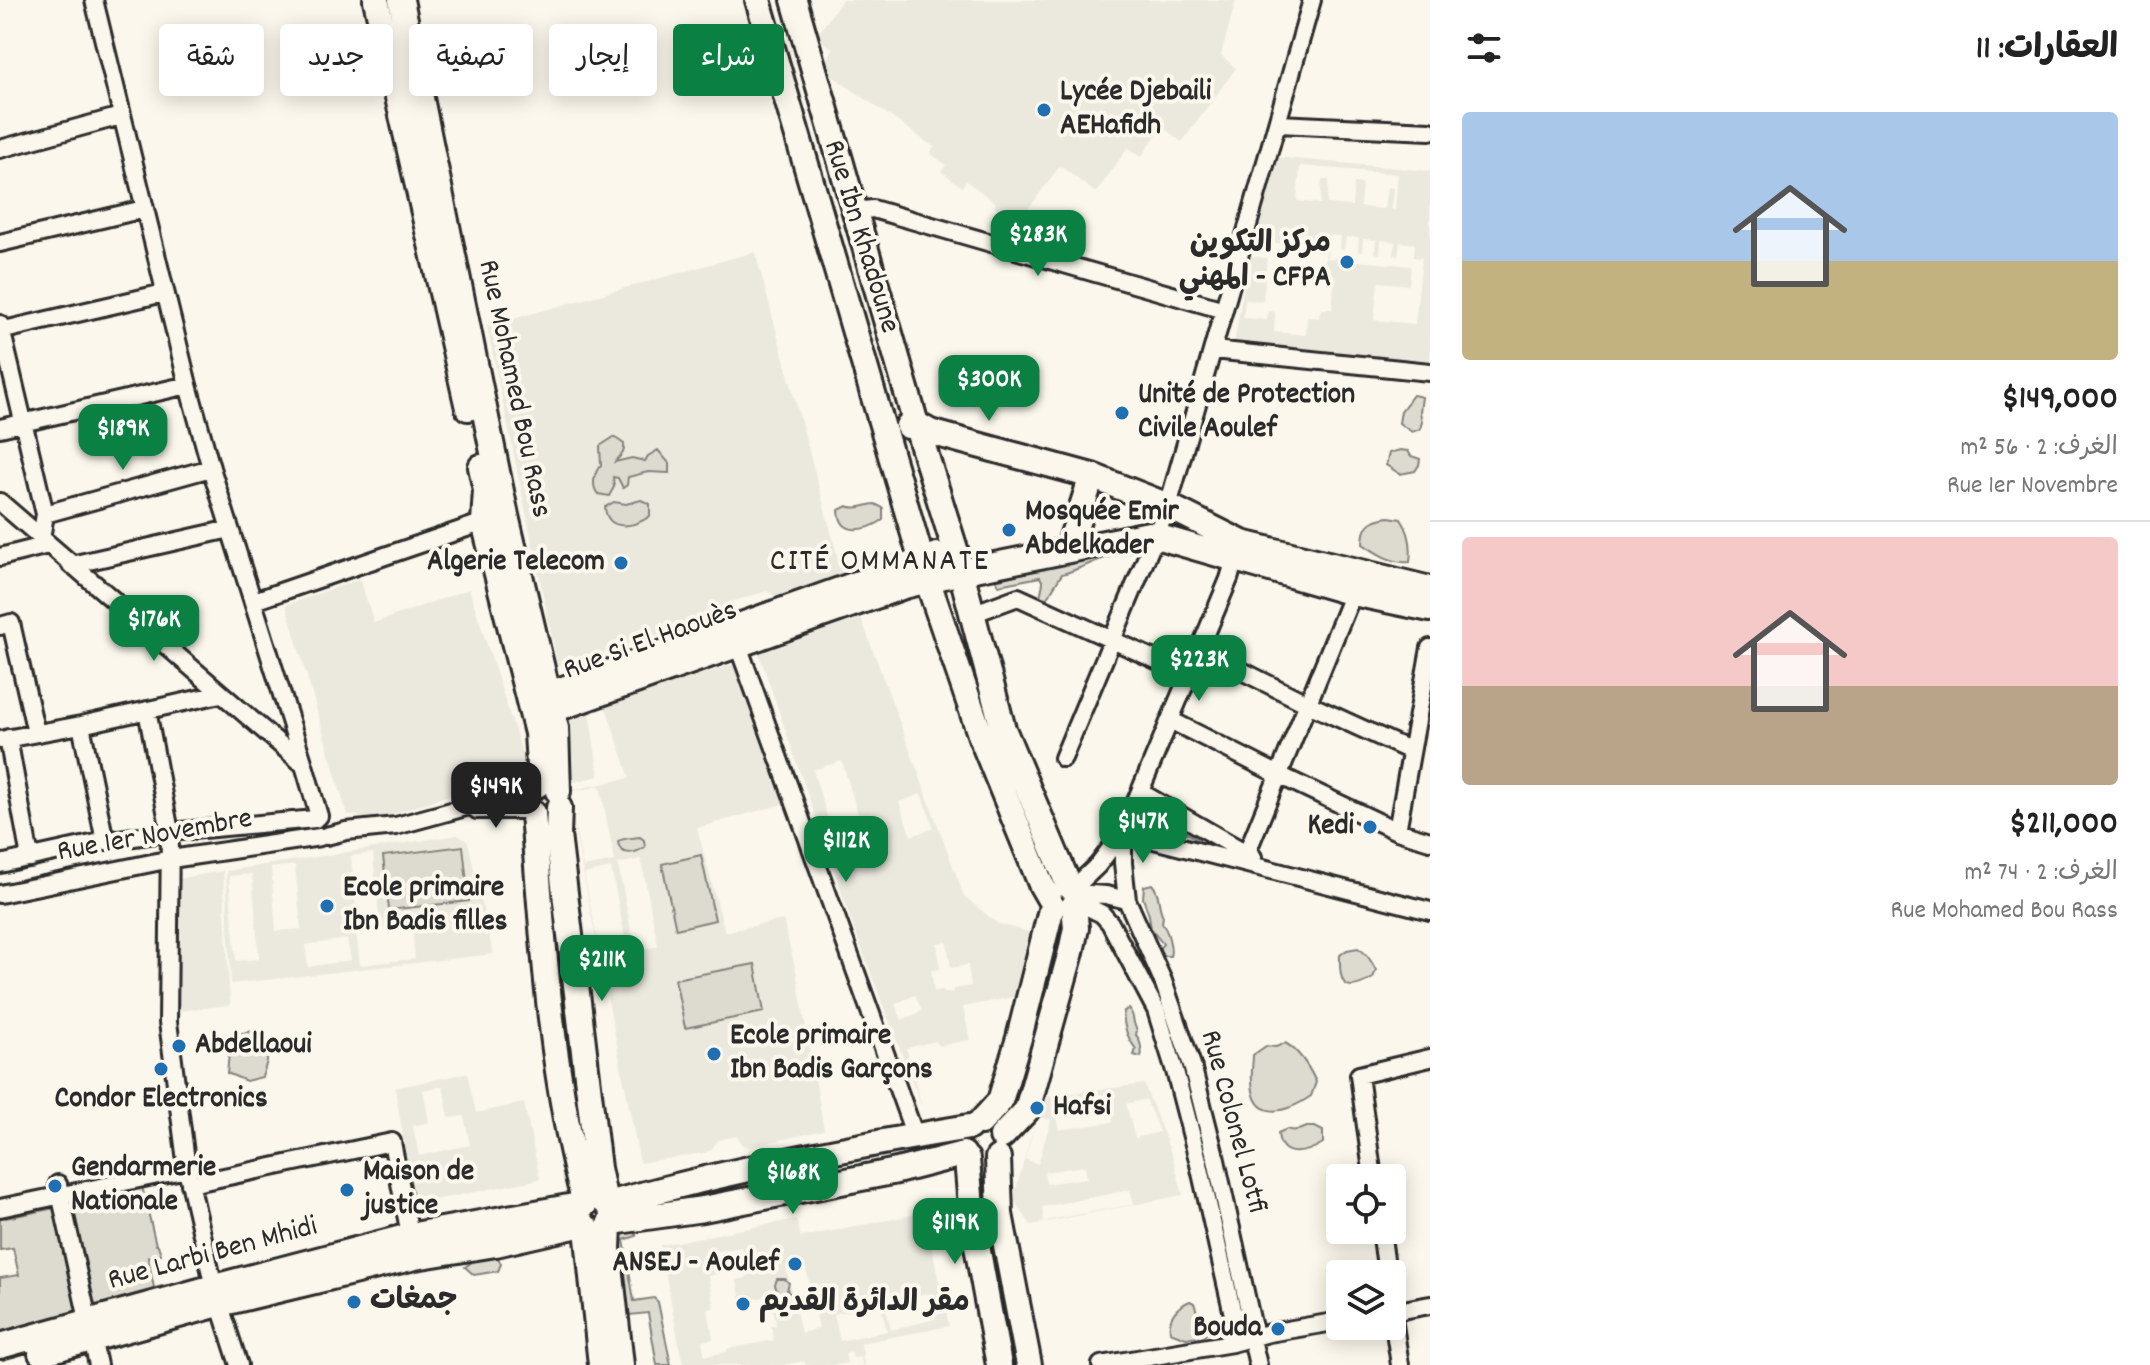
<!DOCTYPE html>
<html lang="ar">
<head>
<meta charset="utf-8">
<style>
  :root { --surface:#fff; --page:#f6f6f6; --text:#222; --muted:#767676; --line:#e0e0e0; --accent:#0b8043 }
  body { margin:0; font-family:Dekko,"Playpen Sans Arabic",sans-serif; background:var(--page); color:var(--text); direction:rtl; height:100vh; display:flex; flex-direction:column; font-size:30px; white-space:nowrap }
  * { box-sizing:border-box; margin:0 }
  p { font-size:26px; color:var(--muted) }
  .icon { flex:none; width:44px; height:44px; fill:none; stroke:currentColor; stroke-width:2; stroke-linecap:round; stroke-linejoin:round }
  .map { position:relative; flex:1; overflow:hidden; direction:ltr }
  .side { display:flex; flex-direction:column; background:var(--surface); width:720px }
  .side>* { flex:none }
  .guide { position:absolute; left:24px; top:24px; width:760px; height:72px; direction:rtl; display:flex; gap:16px }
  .tools { position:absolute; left:1326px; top:1164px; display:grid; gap:16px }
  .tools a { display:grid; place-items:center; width:80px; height:80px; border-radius:8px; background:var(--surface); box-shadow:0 4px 20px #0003; font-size:40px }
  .price { position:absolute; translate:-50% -68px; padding:0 18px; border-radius:16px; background:var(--accent); color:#fff; font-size:26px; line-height:52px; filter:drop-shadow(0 2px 4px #0008) }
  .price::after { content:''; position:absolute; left:50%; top:48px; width:24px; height:18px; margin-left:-12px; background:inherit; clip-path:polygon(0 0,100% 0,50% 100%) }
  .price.current { background:#222; color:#fff }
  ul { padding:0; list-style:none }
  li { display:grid; align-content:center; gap:16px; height:424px; padding:0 32px }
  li+li { border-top:2px solid var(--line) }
  li span { display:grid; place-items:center; height:248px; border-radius:8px; color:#555 }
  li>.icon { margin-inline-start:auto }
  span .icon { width:144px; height:144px; fill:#fffc; stroke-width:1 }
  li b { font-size:34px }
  h2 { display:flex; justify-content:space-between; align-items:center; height:96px; padding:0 32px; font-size:34px }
  .tag { padding:0 28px; border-radius:8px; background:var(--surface); box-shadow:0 4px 20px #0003; font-size:28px; line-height:72px }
  .tag.current { background:var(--accent); color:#fff }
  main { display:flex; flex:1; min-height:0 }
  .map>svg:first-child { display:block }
  .built { fill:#ebe8de; fill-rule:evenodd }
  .green { fill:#dddad0; stroke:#84827e; stroke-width:2 }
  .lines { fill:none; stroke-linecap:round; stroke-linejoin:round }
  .street-casing { stroke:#2b2b2b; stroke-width:22 }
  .secondary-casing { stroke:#2b2b2b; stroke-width:30 }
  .street { stroke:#fbf7ec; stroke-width:16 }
  .secondary { stroke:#fbf7ec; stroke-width:24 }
  .poi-dot { fill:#1f6fb2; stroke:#fbf7ec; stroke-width:3 }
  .labels { text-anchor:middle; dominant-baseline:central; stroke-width:8; stroke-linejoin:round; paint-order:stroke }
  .poi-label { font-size:30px; font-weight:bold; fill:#2b2b2b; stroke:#fbf7ec; text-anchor:start }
  .street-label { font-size:30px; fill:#2b2b2b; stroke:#fbf7ec }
  .neighbourhood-label { font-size:32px; letter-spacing:2px; fill:#2b2b2b; stroke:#fbf7ec }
</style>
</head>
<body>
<main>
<section class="side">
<h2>العقارات: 11<svg class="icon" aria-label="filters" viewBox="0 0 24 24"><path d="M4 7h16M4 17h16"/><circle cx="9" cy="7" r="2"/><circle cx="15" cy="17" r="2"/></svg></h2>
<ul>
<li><span style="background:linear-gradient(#a9c7e8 60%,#c2b280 0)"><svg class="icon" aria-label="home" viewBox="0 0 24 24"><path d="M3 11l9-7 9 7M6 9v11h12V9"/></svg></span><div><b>$149,000</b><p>الغرف: 2 · 56 m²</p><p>Rue 1er Novembre</p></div></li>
<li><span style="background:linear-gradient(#f6c9c9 60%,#b9a48a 0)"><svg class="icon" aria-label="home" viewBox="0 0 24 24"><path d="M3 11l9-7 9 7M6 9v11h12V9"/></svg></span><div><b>$211,000</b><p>الغرف: 2 · 74 m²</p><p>Rue Mohamed Bou Rass</p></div></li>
</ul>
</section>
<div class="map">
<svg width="1430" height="1365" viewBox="0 0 1430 1365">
  <rect width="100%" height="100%" fill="#fbf7ec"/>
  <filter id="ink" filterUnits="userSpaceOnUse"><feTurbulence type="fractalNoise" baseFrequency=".0125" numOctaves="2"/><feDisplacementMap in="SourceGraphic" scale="16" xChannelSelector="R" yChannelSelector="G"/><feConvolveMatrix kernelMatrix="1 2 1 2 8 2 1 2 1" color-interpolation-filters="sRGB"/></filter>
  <g filter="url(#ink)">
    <path class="built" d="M842 0H1236L1221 55 1236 68 1182 142 1162 127 1141 157 1128 147 1096 193 1060 166 1018 223 994 206 996 203 966 181 962 187 941 171 946 165 930 153 934 147 821 68 833 49 816 37Z
      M1273 157 1430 171V369L1233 349 1252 241ZM1300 166 1398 174 1395 210 1391 209 1393 188 1387 187 1384 209 1360 207 1362 184 1354 183 1352 206 1327 204 1329 180H1322L1320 204 1297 201ZM1329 235 1341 236 1340 249 1344 250 1346 237 1359 238 1358 251 1362 252 1363 239 1376 240 1375 253 1380 254 1381 240 1395 242 1394 255 1398 256 1400 242 1415 244 1414 257 1422 258 1415 324 1374 320 1378 282 1409 285 1411 266 1327 258ZM1252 241 1326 247 1324 274 1335 275 1332 309H1321L1319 318 1307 317 1306 335 1274 332 1275 312 1268 311 1267 320 1243 318 1245 300 1263 301 1267 258 1251 256Z
      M755 252 844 580 777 598 767 591 725 604 727 614 558 666 487 326Z
      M360 579 374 623 469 589 527 768 376 820 347 814 286 605Z
      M861 618 964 896 998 924 1029 932 1014 997 963 1007 970 1040 938 1046 936 1041 906 1048 922 1107 856 934 759 654ZM842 761 861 824 832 833 813 770ZM921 794 934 828 911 836 899 802ZM947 942 951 968 968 965 971 986 953 989V992L943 993V990L934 991 931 970 940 969 937 943ZM915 995 922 1011 902 1020 895 1004Z
      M734 664 786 803 697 828 725 932 783 920 796 971 824 1130 749 1147 743 1145 737 1136 718 1140 711 1150 704 1153 640 1163 567 791 630 778 605 705ZM600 786 615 861 583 867 568 792ZM641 859 658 946 635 951 618 864ZM611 868 628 952 601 957 584 874Z
      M589 711 599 776 570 783 565 719Z
      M458 835 468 842 493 954 231 984 226 871ZM373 853 379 917 357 920 351 856ZM295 865 301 929 276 931 271 868ZM252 874 259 959 236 961 229 876ZM412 926 415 959 360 965 356 931ZM347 939 351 960 308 967 305 945Z
      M223 871 230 1005 179 1011 177 879Z
      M467 1073 476 1113 524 1103 540 1179 414 1204 395 1088ZM443 1086 449 1118 464 1116 470 1145 419 1156 413 1126 429 1122 423 1090Z
      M1144 1084 1173 1158 1183 1195 1031 1225 1013 1199 1042 1097ZM1146 1099 1159 1132 1135 1138 1126 1104ZM1111 1104 1113 1122 1059 1130 1057 1113ZM1037 1116 1051 1120 1038 1164 1025 1159ZM1085 1166 1087 1178 1046 1184 1044 1172ZM1130 1190 1134 1204 1044 1221 1042 1207Z
      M924 1213 949 1326 861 1343 864 1365H862L861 1357 853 1358 851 1351 845 1353 847 1363 836 1365H806L804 1361 783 1365H683L660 1245 796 1219 801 1237ZM741 1247 747 1278 737 1280 741 1301 771 1296 776 1325 771 1326 774 1340 727 1349V1352L705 1356 702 1341 713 1339 708 1309 714 1308 708 1276 718 1274 714 1252ZM805 1264 819 1328 801 1333 786 1268ZM928 1293 935 1319 891 1330 884 1302ZM880 1304 887 1331 840 1341 834 1314Z"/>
    <path class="green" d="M1413 395 1422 397 1420 412 1422 422 1420 429 1412 432 1399 423 1401 411Z
      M614 437 624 444C625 455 620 455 615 462L632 458 645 461 648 456 658 450 669 463V473L648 472 628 477 627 485 623 488 618 478 613 477 614 487 609 496 598 494C591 486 594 472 601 465L600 446Z
      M1400 450 1408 451 1411 456 1420 459 1419 465 1415 471 1400 474 1386 465 1389 453Z
      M641 500 650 504V516C635 527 607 533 605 507L614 502 626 504Z
      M875 504 883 508V520C868 530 840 538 839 510L847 506C856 510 865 505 875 504Z
      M1389 517 1401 519C1410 532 1412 547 1410 562 1392 564 1378 554 1363 544 1363 524 1370 520 1389 517Z
      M1111 549 1109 557C1092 561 1079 570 1062 574L1047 598 1040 597 1043 583 1040 577 999 585 996 580Z
      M1142 810 1200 840 1138 829 1136 827Z
      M640 837 644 840 645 847C635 854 619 857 618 841 623 838 633 838 640 837Z
      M863 837 871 841 872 853C856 864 828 870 827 844L835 839C844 844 854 838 863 837Z
      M463 846 469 901 389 910 383 856Z
      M701 855 715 920 676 929 662 864Z
      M1152 884C1161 894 1157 905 1163 916L1162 923C1167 928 1173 949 1170 956H1164L1160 953 1159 949 1163 944 1151 929 1149 915 1143 898 1144 886Z
      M1064 924H1068L1040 1026 1036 1024 1035 1019 1060 928Z
      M1358 948C1367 953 1372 962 1376 970L1373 978C1344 995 1339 984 1340 955L1347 950Z
      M755 964 764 1012 685 1028 675 979Z
      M1129 1009C1135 1016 1132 1023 1137 1030L1136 1035C1140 1039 1143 1052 1141 1057L1134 1055 1136 1049C1128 1039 1122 1024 1124 1011Z
      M260 1030C272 1049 269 1057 262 1077L246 1081 227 1073 229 1053 222 1046 224 1038 230 1035Z
      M1285 1043C1300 1051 1309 1067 1316 1082L1311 1096C1286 1113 1253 1123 1252 1081 1251 1072 1253 1063 1253 1055L1266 1046 1276 1047Z
      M1030 1046H1034L1020 1113H1010L1027 1048Z
      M1307 1127H1315L1323 1131V1143C1307 1153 1280 1161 1278 1133L1287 1129C1293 1132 1300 1130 1307 1127Z
      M142 1186 156 1245H158L161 1254 148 1257 154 1288 167 1285V1288L94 1309 70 1203Z
      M55 1208 77 1311 74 1318 0 1337V1278L19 1275 13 1248 0 1250V1216L6 1218Z
      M993 1228 1023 1365H1011L986 1231Z
      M636 1230V1236L624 1240 634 1301 654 1298 658 1302 671 1365H657L648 1313 629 1315 623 1312 615 1233Z
      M480 1256 498 1258 501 1264 498 1271 474 1275 465 1267Z
      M777 1279H785L789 1283 787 1290 792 1297 790 1303 779 1305 775 1299 777 1291 775 1285Z
      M1190 1301 1194 1303 1197 1312 1208 1316 1210 1328 1205 1335 1186 1338 1170 1332C1168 1317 1176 1307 1190 1301Z"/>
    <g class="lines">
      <g class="street-casing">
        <path id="street" d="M94 0 188 385 211 468 304 765
          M1278 124 1430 131
          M0 149 121 116
          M855 211 873 209 1224 310
          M0 243 144 209
          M0 324 45 514 41 539
          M0 331 164 293
          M1213 350 1430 372
          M0 428 188 385
          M0 502 304 765 319 816
          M45 514 211 468
          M0 557 48 545
          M1235 559 1229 579 1123 832V863L1127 900 1163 981 1192 1065 1216 1160 1253 1328 1252 1339 1258 1365
          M71 565 230 529
          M254 601 484 522
          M972 614 1018 597 1189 675
          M0 626 11 623 36 733
          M735 637 915 1136
          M1200 650 1308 704 1411 751
          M147 710 170 832 168 1022 187 1169 214 1287 239 1365
          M1170 720 1279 775 1397 831 1430 841
          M81 725 105 841
          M8 738 30 858
          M0 740 81 725 220 694
          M1063 758 1168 506 1312 0
          M1140 792 1253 857
          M477 810H530
          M1397 831 1430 648
          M1123 832 1430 911
          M326 836 346 831 396 826 532 789
          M1243 862 1353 593
          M0 864 105 841 170 832 315 819
          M1073 889 1098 865 1123 832
          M1075 893 1106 895 1127 900
          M0 894 171 859 320 837
          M1076 901 1102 914 1110 923 1156 1010 1175 1071 1199 1164 1239 1341
          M1373 1178 1359 1075 1430 1058
          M58 1184 98 1365
          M190 1184 392 1142 412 1245
          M0 1208 187 1169
          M1381 1230 1387 1274
          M1392 1311 1400 1365
          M1392 1312 1430 1305
          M1101 1365 1232 1343 1269 1333 1340 1321"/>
      </g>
      <g class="secondary-casing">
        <path id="secondary" d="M376 0 468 408
          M401 0 506 516 556 728 558 791
          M758 0 927 579 981 737 1041 884 1049 898
          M794 0 916 424 955 549 1003 729 1069 886
          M908 426 916 424 930 432 1092 476 1168 506 1242 543 1430 589
          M481 467 486 490 484 522 537 733 539 766 537 785
          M1068 550 1092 476
          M535 699 937 555
          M533 717 904 586 960 572 1149 534 1353 593 1430 609
          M559 808 558 835 598 1168 605 1202
          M981 1122 1000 1101 1019 1038 1052 906
          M1002 1136 1027 1110 1071 952 1076 928 1074 905
          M998 1158 1000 1214 1029 1365
          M967 1159 972 1219 999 1365
          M608 1204C726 1171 848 1147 969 1127
          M610 1207 613 1215 609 1225 608 1248 621 1365
          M612 1222 703 1209 897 1171 963 1154
          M587 1228 601 1365
          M0 1346 214 1287 409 1236 585 1204C551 1077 543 944 533 813
          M41 1353 219 1304 415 1257 496 1244 583 1224"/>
      </g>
      <use href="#street" class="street"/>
      <use href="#secondary" class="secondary"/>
    </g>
  </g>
  <g class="poi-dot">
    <circle cx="1044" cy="110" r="8"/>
    <circle cx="1347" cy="262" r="8"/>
    <circle cx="1122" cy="413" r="8"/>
    <circle cx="1009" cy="530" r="8"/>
    <circle cx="621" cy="563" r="8"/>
    <circle cx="1370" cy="827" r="8"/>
    <circle cx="327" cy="906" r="8"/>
    <circle cx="179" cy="1046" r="8"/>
    <circle cx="714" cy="1054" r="8"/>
    <circle cx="161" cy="1069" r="8"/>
    <circle cx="1037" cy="1108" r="8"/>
    <circle cx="55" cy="1186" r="8"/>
    <circle cx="347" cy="1190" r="8"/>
    <circle cx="795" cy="1264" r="8"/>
    <circle cx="354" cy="1302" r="8"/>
    <circle cx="743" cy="1304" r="8"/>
    <circle cx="1278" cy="1329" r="8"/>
  </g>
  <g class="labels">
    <g class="poi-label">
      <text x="1060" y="93">Lycée Djebaili<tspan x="1060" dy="34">AEHafidh</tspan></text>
      <text x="1331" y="245" text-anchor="end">مركز التكوين<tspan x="1331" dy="34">المهني - CFPA</tspan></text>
      <text x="1138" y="396">Unité de Protection<tspan x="1138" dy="34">Civile Aoulef</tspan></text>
      <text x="1025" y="513">Mosquée Emir<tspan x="1025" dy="34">Abdelkader</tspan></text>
      <text x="605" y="563" text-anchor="end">Algerie Telecom</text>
      <text x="1354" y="827" text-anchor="end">Kedi</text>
      <text x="343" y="889">Ecole primaire<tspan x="343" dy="34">Ibn Badis filles</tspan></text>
      <text x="730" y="1037">Ecole primaire<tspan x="730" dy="34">Ibn Badis Garçons</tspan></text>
      <text x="195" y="1046">Abdellaoui</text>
      <text x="161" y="1100" text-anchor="middle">Condor Electronics</text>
      <text x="1053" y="1108">Hafsi</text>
      <text x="71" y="1169">Gendarmerie<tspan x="71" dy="34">Nationale</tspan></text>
      <text x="363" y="1173">Maison de<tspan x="363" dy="34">justice</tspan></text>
      <text x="779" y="1264" text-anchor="end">ANSEJ - Aoulef</text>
      <text x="370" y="1302">جمغات</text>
      <text x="759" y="1304">مقر الدائرة القديم</text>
      <text x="1262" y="1329" text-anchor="end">Bouda</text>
    </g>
    <g class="street-label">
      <text transform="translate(860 237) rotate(73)">Rue Ibn Khadoune</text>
      <text transform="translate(513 389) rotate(78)">Rue Mohamed Bou Rass</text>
      <text transform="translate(651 642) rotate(-20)">Rue Si El Haouès</text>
      <text transform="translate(155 837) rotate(-10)">Rue 1er Novembre</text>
      <text transform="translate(1232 1122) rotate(75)">Rue Colonel Lotfi</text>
      <text transform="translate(213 1255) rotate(-15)">Rue Larbi Ben Mhidi</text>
    </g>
    <g class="neighbourhood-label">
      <text x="880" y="563">CITÉ OMMANATE</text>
    </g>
  </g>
</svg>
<div class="tools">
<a><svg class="icon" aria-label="locate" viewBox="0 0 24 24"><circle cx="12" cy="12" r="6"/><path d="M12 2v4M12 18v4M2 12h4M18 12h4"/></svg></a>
<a><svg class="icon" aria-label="layers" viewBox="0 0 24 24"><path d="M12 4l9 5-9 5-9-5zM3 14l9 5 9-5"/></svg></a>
</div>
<b class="price" style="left:1038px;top:278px">$283K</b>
<b class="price" style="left:989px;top:423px">$300K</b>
<b class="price" style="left:123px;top:472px">$189K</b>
<b class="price" style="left:154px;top:663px">$176K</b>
<b class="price" style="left:1199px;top:703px">$223K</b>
<b class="price current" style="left:496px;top:830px">$149K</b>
<b class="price" style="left:1143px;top:865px">$147K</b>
<b class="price" style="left:846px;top:884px">$112K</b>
<b class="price" style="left:602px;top:1003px">$211K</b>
<b class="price" style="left:793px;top:1216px">$168K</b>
<b class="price" style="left:955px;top:1266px">$119K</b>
<div class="guide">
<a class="tag current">شراء</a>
<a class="tag">إيجار</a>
<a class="tag">تصفية</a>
<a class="tag">جديد</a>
<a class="tag">شقة</a>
</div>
</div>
</main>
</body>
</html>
